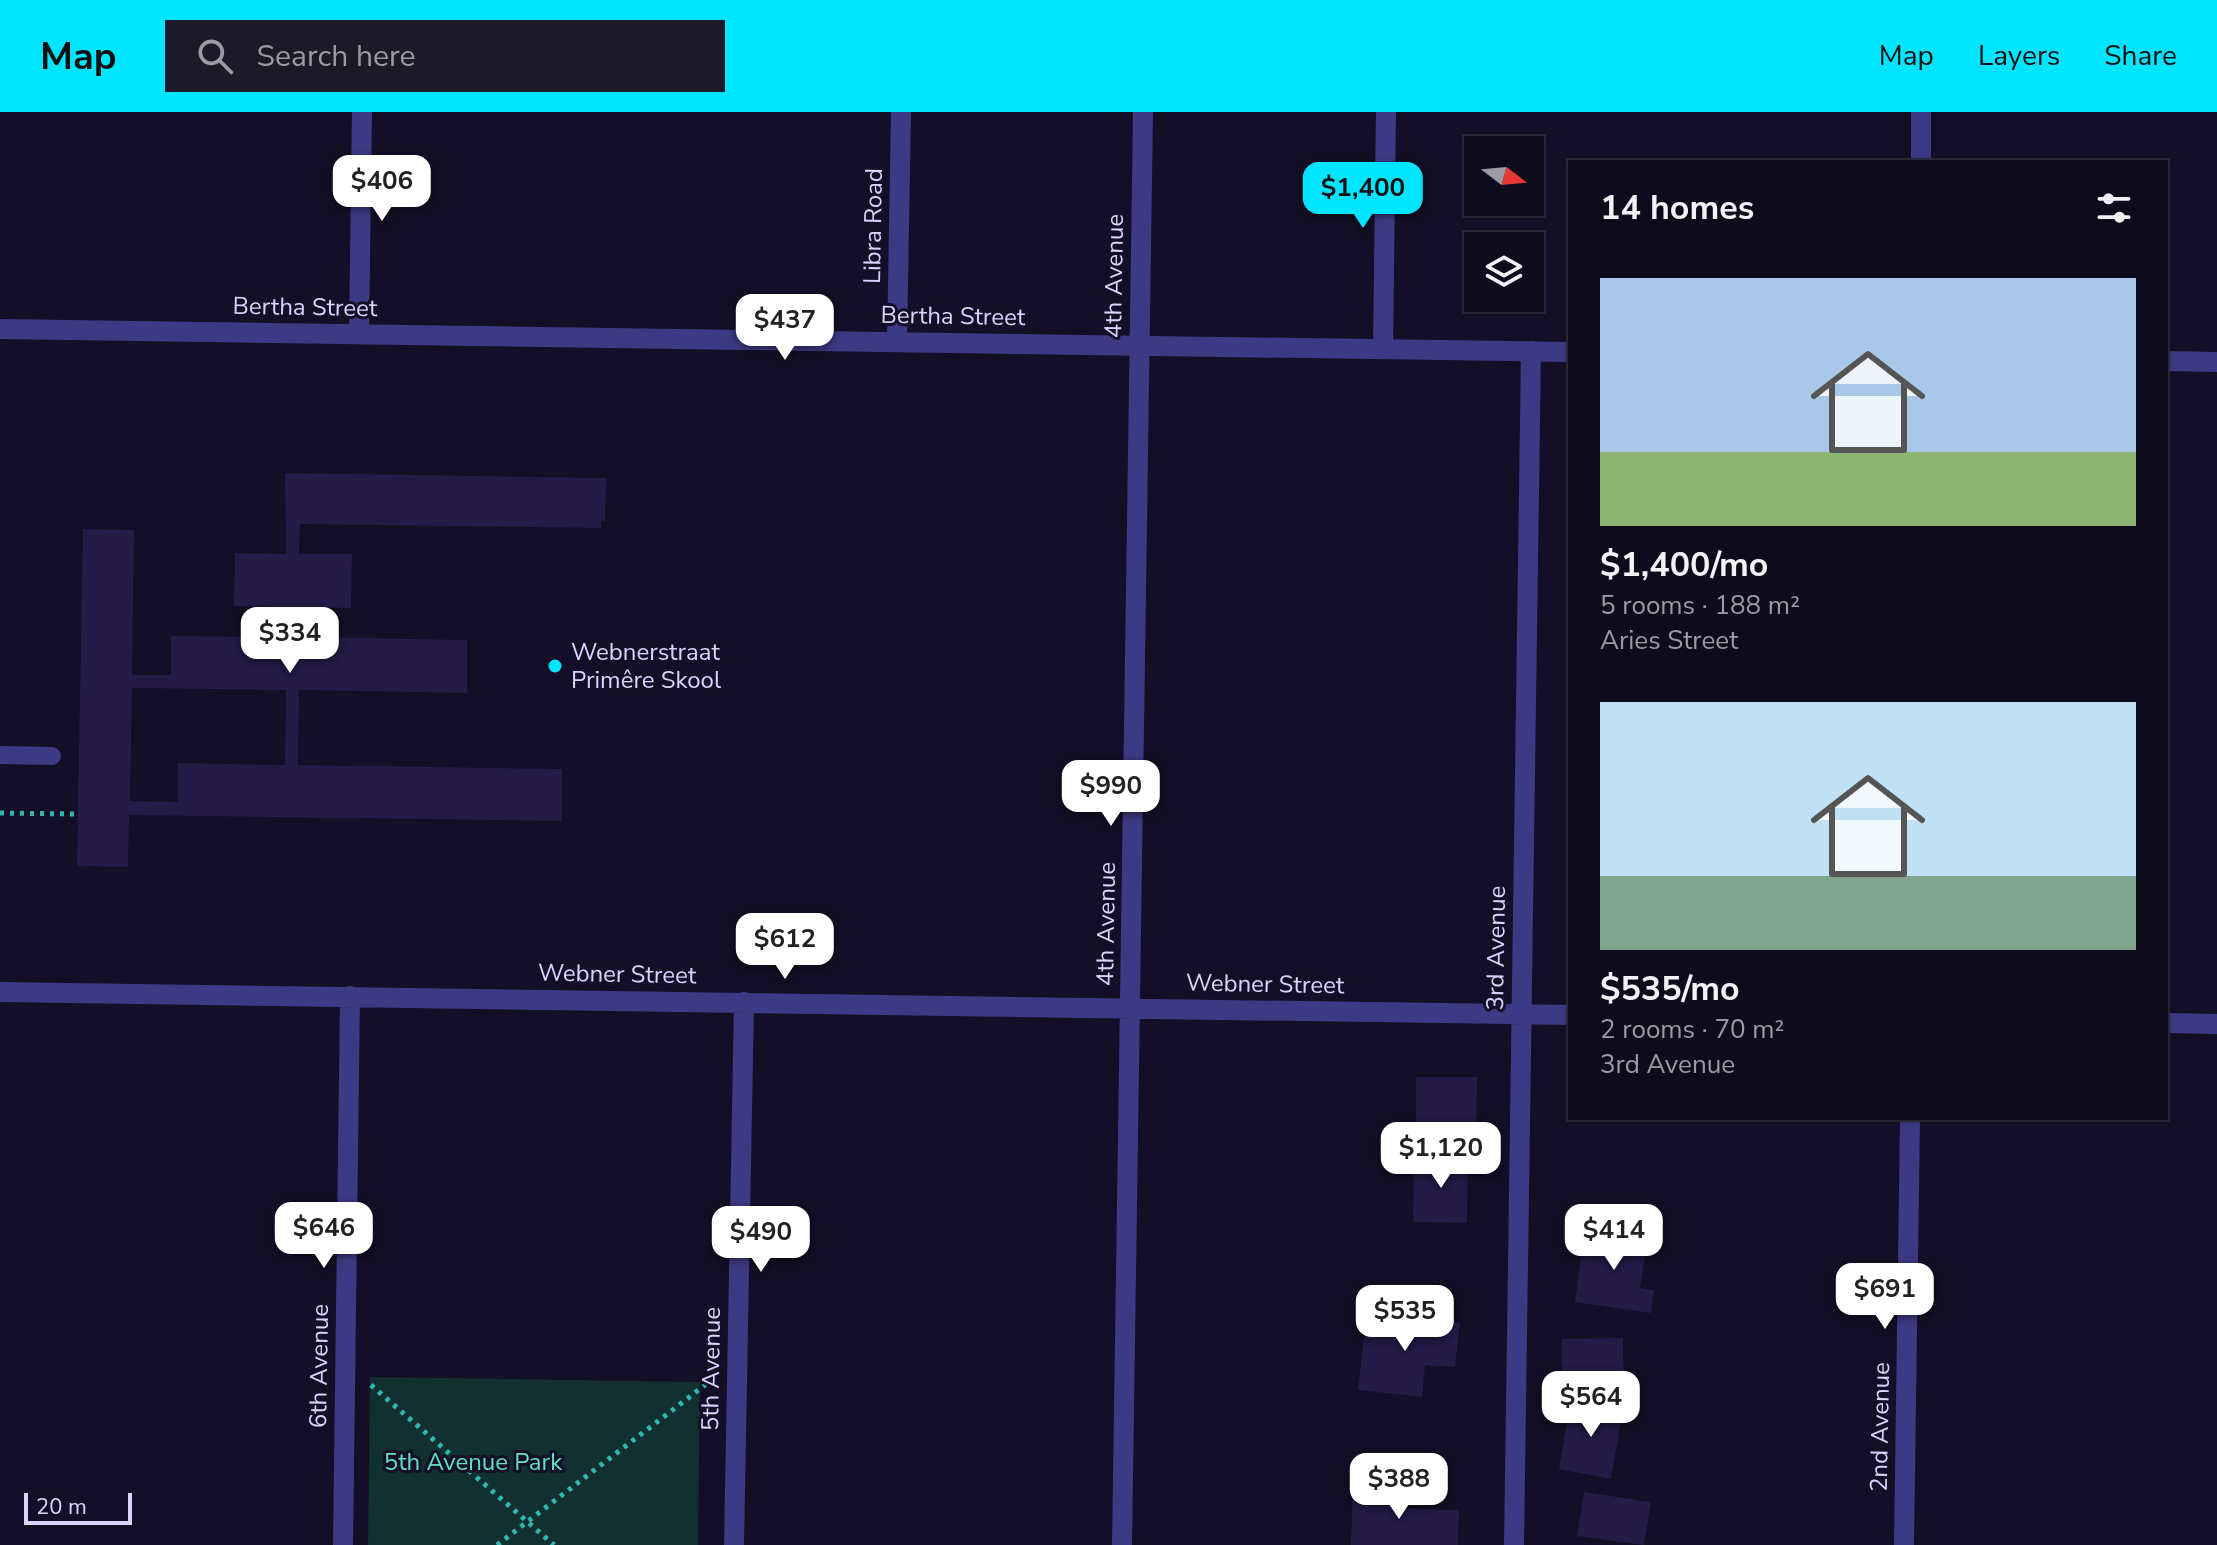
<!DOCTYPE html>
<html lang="en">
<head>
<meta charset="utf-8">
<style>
  :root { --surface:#0e0b1c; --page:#1c1929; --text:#f1f3f6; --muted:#9b9ba3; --line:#2e2b3b; --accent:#00e5ff }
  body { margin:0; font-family:"Nunito Sans",sans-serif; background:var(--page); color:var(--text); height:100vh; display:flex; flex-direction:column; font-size:30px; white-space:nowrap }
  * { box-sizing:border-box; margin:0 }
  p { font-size:26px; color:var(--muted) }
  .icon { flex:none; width:44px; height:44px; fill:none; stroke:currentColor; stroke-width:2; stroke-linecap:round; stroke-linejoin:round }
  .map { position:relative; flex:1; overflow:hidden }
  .drawer { position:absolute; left:1568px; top:48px; width:600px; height:960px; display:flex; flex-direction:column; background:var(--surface); border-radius:0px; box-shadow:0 2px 6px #0004,0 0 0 2px var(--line) }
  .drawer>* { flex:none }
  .needle { width:52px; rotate:106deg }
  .controls { position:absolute; left:1464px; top:24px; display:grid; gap:16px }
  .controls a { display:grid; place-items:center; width:80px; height:80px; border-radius:0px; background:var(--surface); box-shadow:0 2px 6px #0004,0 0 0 2px var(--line); font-size:40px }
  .scale { position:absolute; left:24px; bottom:20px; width:108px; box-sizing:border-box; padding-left:8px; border:4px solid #d9d4ff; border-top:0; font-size:22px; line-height:28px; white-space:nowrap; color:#d9d4ff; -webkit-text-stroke:6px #130f26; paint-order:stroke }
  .price { position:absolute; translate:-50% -68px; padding:0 18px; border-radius:16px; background:#fff; color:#222; font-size:26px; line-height:52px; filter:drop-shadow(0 2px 4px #0008) }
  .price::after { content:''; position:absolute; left:50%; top:48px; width:24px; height:18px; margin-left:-12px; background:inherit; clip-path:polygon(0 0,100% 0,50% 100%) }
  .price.current { background:var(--accent); color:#111 }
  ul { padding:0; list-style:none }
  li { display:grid; align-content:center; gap:16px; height:424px; padding:0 32px }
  li span { display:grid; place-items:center; height:248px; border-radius:0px; color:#555 }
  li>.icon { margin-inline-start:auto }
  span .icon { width:144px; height:144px; fill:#fffc; stroke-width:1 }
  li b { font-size:34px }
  h2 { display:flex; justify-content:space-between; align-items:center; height:96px; padding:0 32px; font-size:34px }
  header { display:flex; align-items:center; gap:48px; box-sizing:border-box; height:112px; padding:0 40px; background:var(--accent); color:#111 }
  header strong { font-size:38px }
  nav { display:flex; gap:44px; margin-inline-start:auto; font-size:28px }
  .search { width:560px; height:72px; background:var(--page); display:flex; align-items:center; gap:20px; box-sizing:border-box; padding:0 28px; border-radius:0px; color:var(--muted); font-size:30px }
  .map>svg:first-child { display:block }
  .green { fill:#12302f }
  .building { fill:#241b47; fill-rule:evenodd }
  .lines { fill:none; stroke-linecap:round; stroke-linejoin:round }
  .path { stroke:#2fb8b0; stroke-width:5; stroke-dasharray:4 6; stroke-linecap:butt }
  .service { stroke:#3d3a85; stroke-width:18 }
  .minor { stroke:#3d3a85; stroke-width:20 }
  .poi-dot { fill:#00e5ff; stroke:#130f26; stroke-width:3 }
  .labels { text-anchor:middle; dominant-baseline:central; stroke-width:6; stroke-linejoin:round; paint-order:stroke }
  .street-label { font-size:24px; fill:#d9d4ff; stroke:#130f26 }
  .poi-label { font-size:24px; fill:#d9d4ff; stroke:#130f26; text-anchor:start }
  .park-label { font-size:24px; fill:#5fe0c0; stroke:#130f26 }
</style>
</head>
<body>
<header>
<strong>Map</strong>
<div class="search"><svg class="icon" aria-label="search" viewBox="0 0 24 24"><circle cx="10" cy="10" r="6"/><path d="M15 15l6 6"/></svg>Search here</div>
<nav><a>Map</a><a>Layers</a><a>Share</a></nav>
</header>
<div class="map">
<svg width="2217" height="1433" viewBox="0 0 2217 1433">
  <rect width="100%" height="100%" fill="#130f26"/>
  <path class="green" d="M370 1265 700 1270 698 1433H368Z"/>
  <path class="building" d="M285 361 606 366 605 409H601V416L300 412 299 442H352L351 496 298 495V525L467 528V581L299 578 298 653 562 657V709L129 703 128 755 77 754 83 417 134 418 132 563H171V524L285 525V495L234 494 235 441 286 442ZM132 576 286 578 285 653 178 651V690L130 689Z
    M1416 965H1477L1476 1042H1416Z
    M1414 1046H1468L1467 1111 1413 1110Z
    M1591 1117 1648 1125 1640 1176 1654 1178 1651 1201 1575 1190 1582 1139 1588 1140Z
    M1367 1201 1460 1211 1455 1255 1425 1253 1422 1285 1358 1278Z
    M1623 1226 1624 1281H1562V1227Z
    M1571 1287 1623 1297 1611 1367 1559 1357Z
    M1353 1373 1392 1374V1396L1459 1398 1458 1433H1351Z
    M1584 1380 1651 1390 1644 1433 1577 1424Z"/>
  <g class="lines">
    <path class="path" d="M0 701 77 702
      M371 1273 554 1433
      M497 1433 705 1273H712"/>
    <path class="service" d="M0 643 52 644"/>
    <path class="minor" d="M1921 50V0
      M0 217 1570 240
      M359 222 362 0
      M897 230 901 0
      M1383 237 1386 0
      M2166 249 2217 250
      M0 880 1570 903
      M2166 911 2217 912
      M343 1433 350 884
      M734 1433 744 890
      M1122 1433 1143 0
      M1514 1433 1531 239
      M1904 1433 1910 1006"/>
  </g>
  <circle class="poi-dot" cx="555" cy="554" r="8"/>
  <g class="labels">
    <g class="street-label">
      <text transform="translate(873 114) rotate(-89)">Libra Road</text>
      <text transform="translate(1114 164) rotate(-89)">4th Avenue</text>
      <text transform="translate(305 195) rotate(1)">Bertha Street</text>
      <text transform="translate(953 204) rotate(1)">Bertha Street</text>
      <text transform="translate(1106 812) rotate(-89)">4th Avenue</text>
      <text transform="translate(1496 836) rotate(-89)">3rd Avenue</text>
      <text transform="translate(617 862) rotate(1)">Webner Street</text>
      <text transform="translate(1265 872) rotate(1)">Webner Street</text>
      <text transform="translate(319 1254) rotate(-89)">6th Avenue</text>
      <text transform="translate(711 1257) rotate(-89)">5th Avenue</text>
      <text transform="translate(1880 1315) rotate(-89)">2nd Avenue</text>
    </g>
    <g class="poi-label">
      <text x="571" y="540">Webnerstraat<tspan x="571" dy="28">Primêre Skool</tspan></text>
    </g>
    <g class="park-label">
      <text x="473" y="1350">5th Avenue Park</text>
    </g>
  </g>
</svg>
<div class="controls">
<a><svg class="needle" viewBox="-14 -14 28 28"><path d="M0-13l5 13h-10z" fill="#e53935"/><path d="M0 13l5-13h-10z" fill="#9b9ba3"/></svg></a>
<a><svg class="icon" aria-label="layers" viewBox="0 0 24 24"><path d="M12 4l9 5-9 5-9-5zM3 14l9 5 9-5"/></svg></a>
</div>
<div class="scale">20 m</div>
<b class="price" style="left:382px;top:111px">$406</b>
<b class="price current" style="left:1363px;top:118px">$1,400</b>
<b class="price" style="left:785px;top:250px">$437</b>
<b class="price" style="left:290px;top:563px">$334</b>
<b class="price" style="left:1111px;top:716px">$990</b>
<b class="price" style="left:785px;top:869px">$612</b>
<b class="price" style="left:1441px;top:1078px">$1,120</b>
<b class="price" style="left:324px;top:1158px">$646</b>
<b class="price" style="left:1614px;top:1160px">$414</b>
<b class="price" style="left:761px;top:1162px">$490</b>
<b class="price" style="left:1885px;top:1219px">$691</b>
<b class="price" style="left:1405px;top:1241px">$535</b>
<b class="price" style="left:1591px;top:1327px">$564</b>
<b class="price" style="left:1399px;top:1409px">$388</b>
<section class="drawer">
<h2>14 homes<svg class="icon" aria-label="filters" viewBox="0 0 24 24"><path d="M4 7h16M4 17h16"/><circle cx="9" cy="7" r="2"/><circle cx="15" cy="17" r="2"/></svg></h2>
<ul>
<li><span style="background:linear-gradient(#a9c7e8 70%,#8fb573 0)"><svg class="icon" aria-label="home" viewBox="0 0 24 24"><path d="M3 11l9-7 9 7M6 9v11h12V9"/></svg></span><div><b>$1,400/mo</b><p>5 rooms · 188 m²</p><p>Aries Street</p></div></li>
<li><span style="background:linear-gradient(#bfe0f5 70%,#7fa58c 0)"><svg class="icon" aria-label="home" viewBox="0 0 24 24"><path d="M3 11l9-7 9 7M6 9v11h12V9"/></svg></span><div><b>$535/mo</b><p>2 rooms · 70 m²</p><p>3rd Avenue</p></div></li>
</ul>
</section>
</div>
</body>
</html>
